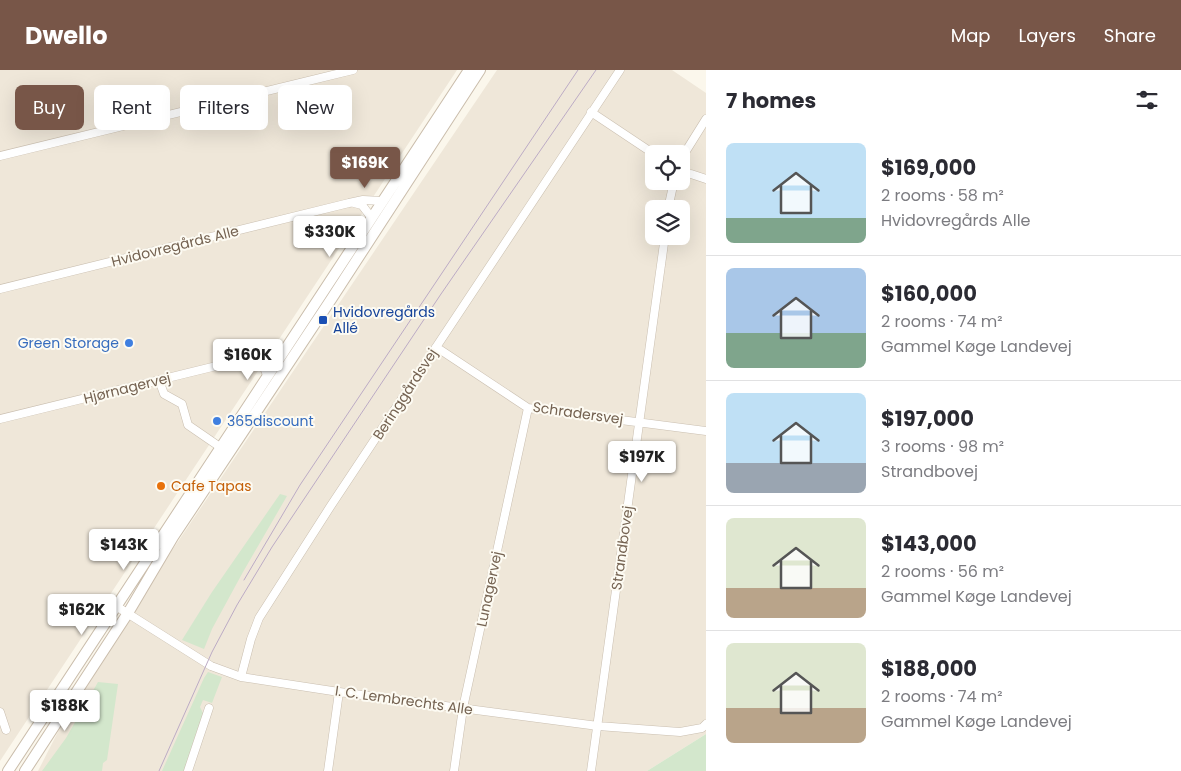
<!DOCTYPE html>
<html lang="en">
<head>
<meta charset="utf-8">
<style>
  :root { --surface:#fff; --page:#f7f7f7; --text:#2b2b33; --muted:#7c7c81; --line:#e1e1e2; --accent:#785648 }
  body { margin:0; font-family:Poppins,sans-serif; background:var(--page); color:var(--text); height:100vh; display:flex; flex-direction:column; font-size:19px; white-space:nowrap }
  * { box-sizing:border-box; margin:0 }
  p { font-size:16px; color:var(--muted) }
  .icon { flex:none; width:28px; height:28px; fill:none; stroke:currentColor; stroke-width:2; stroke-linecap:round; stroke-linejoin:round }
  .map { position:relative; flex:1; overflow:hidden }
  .side { display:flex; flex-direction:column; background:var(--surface); width:475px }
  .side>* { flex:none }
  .banner { position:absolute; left:15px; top:15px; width:475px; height:45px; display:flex; gap:10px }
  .buttons { position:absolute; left:645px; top:75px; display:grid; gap:10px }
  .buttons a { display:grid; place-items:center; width:45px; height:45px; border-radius:8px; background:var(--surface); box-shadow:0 5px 20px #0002; font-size:25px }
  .price { position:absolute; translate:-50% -42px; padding:0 11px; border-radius:5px; background:#fff; color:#222; font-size:16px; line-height:32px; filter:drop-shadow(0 1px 2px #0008) }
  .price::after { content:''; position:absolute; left:50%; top:30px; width:15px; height:11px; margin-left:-8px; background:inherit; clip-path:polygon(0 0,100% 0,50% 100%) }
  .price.selected { background:var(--accent); color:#fff }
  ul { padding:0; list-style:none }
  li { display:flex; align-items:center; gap:15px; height:125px; padding:0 20px }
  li+li { border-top:1px solid var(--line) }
  li span { display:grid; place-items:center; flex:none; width:140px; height:100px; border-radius:8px; color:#555 }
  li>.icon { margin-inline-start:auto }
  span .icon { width:60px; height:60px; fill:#fffc; stroke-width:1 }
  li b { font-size:21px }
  h2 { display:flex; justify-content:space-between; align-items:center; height:60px; padding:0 20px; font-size:21px }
  .pill { padding:0 18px; border-radius:8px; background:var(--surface); box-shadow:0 5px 20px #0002; font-size:18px; line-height:45px }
  .pill.selected { background:var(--accent); color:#fff }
  header { display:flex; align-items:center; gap:30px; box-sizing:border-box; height:70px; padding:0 25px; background:var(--accent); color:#fff }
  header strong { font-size:24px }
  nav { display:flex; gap:28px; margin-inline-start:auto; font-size:18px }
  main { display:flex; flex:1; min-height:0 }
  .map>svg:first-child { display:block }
  .residential { fill:#efe7d9; fill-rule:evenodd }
  .green { fill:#d3e7cc }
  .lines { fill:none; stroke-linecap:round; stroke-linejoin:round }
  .street-casing { stroke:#cabfb0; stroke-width:9 }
  .secondary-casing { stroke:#cabdac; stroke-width:12 }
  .street { stroke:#fff; stroke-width:8 }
  .secondary { stroke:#fff; stroke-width:10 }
  .tram { stroke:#bcabc5; stroke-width:1 }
  .transit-dot { fill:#1a4fb4; stroke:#fdfbf3; stroke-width:2 }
  .shop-dot { fill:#3f7fe0; stroke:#fdfbf3; stroke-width:2 }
  .food-dot { fill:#e8710a; stroke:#fdfbf3; stroke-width:2 }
  .labels { text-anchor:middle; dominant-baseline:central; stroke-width:4; stroke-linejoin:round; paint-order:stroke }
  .street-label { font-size:14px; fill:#746251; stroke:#fdfbf3 }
  .transit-label { font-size:14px; fill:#164399; stroke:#fdfbf3; text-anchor:start }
  .shop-label { font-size:14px; fill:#366cbe; stroke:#fdfbf3; text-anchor:end }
  .food-label { font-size:14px; fill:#c56008; stroke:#fdfbf3; text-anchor:start }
</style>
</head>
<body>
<header>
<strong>Dwello</strong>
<nav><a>Map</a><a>Layers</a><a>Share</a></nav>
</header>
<main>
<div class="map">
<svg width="706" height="701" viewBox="0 0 706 701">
  <rect width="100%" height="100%" fill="#fbf7ec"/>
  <path class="residential" d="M0 0H457L0 691Z
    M497 0H672L706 23V664L647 701H38L85 609ZM654 84H681V111H654ZM654 139H681V166H654Z"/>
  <path class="green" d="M280 424 287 426 243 502 212 559 204 579 182 570 212 522Z
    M208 602 222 607 212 633 203 630 200 637 203 643 184 701H162L204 608Z
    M98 612 118 614 107 690 103 693 102 701H42L66 668Z
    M706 664V701H647Z"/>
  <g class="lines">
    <g class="street-casing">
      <path id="street" d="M591 42 654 84
        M0 86 353 0
        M681 89 706 49
        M691 104 706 109
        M354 133 362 135 371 147
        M668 139 674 111
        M0 219 349 133 363 130 382 131
        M436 277 528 338 706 361
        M253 287 261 290 267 305
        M159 310 164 324 182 334 188 355 220 377
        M0 349 253 287 264 285 280 286
        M116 536 211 596 241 607 339 622 598 656 680 662 702 658 706 654
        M241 607 251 569 259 548 330 437 620 0
        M0 642 6 660
        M188 701 209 638
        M328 701 339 622
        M454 701 463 638 528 338
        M591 701 665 166"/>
    </g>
    <g class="secondary-casing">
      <path id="secondary" d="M8 701 469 0
        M25 701 128 543 173 467 201 425 332 228 480 0"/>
    </g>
    <use href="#street" class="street"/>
    <use href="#secondary" class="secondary"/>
    <path class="tram" d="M244 510 300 415 578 0
      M159 701 212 582 237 535 272 477 441 224 596 0"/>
  </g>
  <rect class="transit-dot" x="318" y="245" width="10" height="10" rx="2.5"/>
  <g class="shop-dot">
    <circle cx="129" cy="273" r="5"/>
    <circle cx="217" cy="351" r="5"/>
  </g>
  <circle class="food-dot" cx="161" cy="416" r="5"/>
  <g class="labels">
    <g class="street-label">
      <text transform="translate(175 176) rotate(-14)">Hvidovregårds Alle</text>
      <text transform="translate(127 318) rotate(-14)">Hjørnagervej</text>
      <text transform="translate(405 324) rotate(-57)">Beringgårdsvej</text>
      <text transform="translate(578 343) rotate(8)">Schradersvej</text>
      <text transform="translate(622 478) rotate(-82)">Strandbovej</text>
      <text transform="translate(489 519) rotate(-78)">Lunagervej</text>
      <text transform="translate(404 630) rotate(8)">I. C. Lembrechts Alle</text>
    </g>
    <g class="transit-label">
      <text x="333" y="242">Hvidovregårds<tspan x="333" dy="16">Allé</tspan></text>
    </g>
    <g class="shop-label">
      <text x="119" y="273">Green Storage</text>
      <text x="227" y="351" text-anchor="start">365discount</text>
    </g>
    <g class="food-label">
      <text x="171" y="416">Cafe Tapas</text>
    </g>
  </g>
</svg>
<div class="buttons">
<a><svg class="icon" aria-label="locate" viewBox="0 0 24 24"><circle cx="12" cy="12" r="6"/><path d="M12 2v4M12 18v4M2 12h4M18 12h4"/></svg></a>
<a><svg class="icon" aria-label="layers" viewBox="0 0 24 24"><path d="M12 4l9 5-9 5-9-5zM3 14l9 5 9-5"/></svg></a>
</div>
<b class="price selected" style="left:365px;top:119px">$169K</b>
<b class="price" style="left:330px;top:188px">$330K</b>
<b class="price" style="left:248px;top:311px">$160K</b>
<b class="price" style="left:642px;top:413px">$197K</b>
<b class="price" style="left:124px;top:501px">$143K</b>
<b class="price" style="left:82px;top:566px">$162K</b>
<b class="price" style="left:65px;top:662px">$188K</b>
<div class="banner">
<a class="pill selected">Buy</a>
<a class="pill">Rent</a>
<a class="pill">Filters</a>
<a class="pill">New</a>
</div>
</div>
<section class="side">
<h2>7 homes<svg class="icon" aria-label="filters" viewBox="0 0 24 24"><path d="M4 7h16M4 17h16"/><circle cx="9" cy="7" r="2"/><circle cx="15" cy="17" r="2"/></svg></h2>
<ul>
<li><span style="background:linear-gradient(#bfe0f5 75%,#7fa58c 0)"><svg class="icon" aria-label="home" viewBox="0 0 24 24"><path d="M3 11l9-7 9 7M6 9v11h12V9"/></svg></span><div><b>$169,000</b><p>2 rooms · 58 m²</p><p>Hvidovregårds Alle</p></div></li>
<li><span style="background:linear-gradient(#a9c7e8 65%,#7fa58c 0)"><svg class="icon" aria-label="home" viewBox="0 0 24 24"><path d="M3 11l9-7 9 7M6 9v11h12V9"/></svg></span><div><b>$160,000</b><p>2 rooms · 74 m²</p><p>Gammel Køge Landevej</p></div></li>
<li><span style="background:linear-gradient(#bfe0f5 70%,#9aa5b1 0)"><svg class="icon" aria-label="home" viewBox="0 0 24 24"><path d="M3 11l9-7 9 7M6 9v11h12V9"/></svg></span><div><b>$197,000</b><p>3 rooms · 98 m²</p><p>Strandbovej</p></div></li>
<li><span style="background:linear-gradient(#dfe7d0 70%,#b9a48a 0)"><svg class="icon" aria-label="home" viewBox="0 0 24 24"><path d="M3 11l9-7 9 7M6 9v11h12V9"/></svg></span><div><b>$143,000</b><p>2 rooms · 56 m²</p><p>Gammel Køge Landevej</p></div></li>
<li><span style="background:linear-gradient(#dfe7d0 65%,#b9a48a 0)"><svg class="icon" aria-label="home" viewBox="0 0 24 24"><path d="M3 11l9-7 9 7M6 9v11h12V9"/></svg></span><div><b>$188,000</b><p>2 rooms · 74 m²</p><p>Gammel Køge Landevej</p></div></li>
</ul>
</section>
</main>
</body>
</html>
